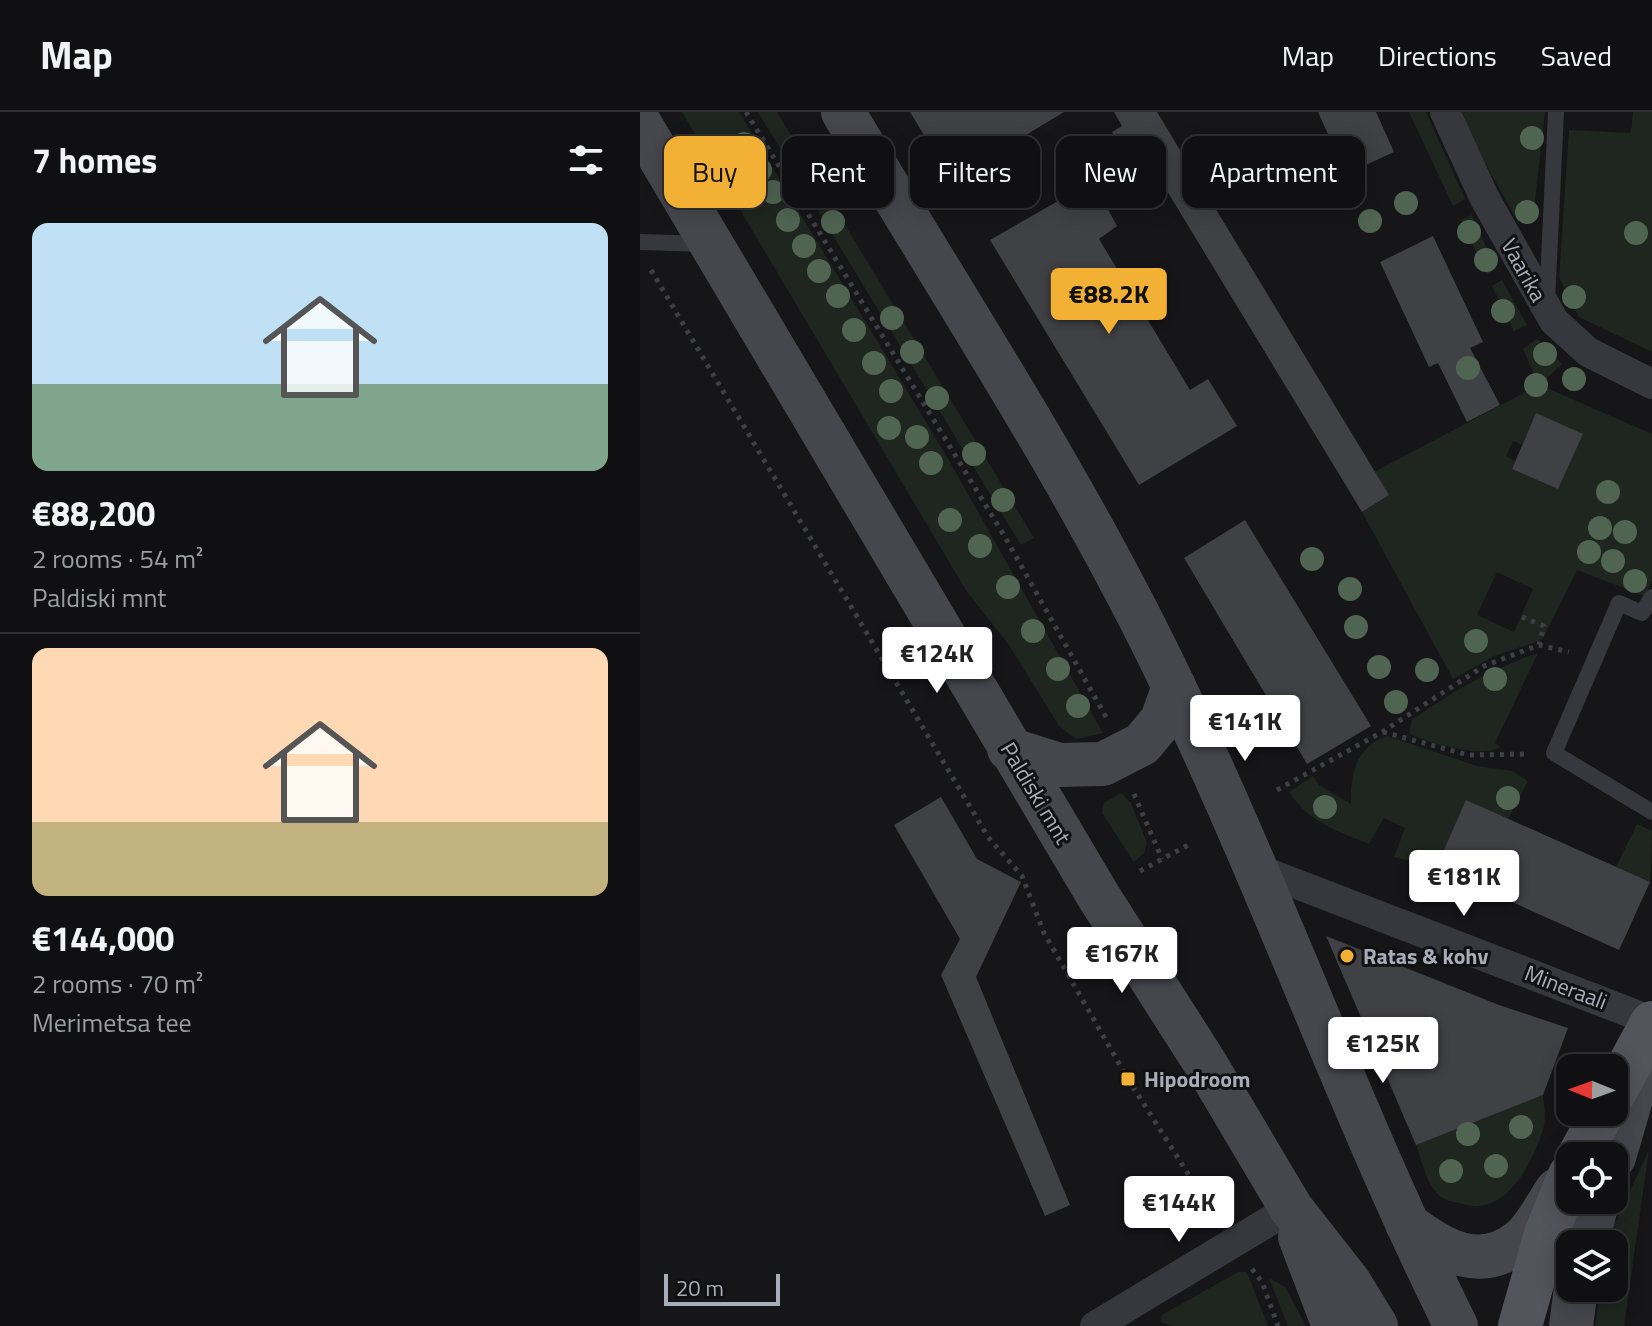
<!DOCTYPE html>
<html lang="en">
<head>
<meta charset="utf-8">
<style>
  :root { --surface:#101012; --page:#19191b; --text:#f1f3f6; --muted:#9c9d9f; --line:#303032; --accent:#f2b134 }
  body { margin:0; font-family:"Titillium Web",sans-serif; background:var(--page); color:var(--text); height:100vh; display:flex; flex-direction:column; font-size:30px; white-space:nowrap }
  * { box-sizing:border-box; margin:0 }
  p { font-size:26px; color:var(--muted) }
  .icon { flex:none; width:44px; height:44px; fill:none; stroke:currentColor; stroke-width:2; stroke-linecap:round; stroke-linejoin:round }
  .map { position:relative; flex:1; overflow:hidden }
  .panel { display:flex; flex-direction:column; background:var(--surface); width:640px }
  .panel>* { flex:none }
  .top-card { position:absolute; left:24px; top:24px; width:760px; height:72px; display:flex; gap:16px }
  .needle { width:52px; rotate:271deg }
  .buttons { position:absolute; left:916px; top:942px; display:grid; gap:16px }
  .buttons a { display:grid; place-items:center; width:72px; height:72px; border-radius:16px; background:var(--surface); box-shadow:0 4px 20px #0003,0 0 0 2px var(--line); font-size:40px }
  .scale { position:absolute; left:24px; bottom:20px; width:116px; box-sizing:border-box; padding-left:8px; border:4px solid #a8adb8; border-top:0; font-size:22px; line-height:28px; white-space:nowrap; color:#a8adb8; -webkit-text-stroke:6px #111113; paint-order:stroke }
  .price { position:absolute; translate:-50% -68px; padding:0 18px; border-radius:8px; background:#fff; color:#222; font-size:26px; line-height:52px; filter:drop-shadow(0 2px 4px #0008) }
  .price::after { content:''; position:absolute; left:50%; top:48px; width:24px; height:18px; margin-left:-12px; background:inherit; clip-path:polygon(0 0,100% 0,50% 100%) }
  .price.selected { background:var(--accent); color:#111 }
  ul { padding:0; list-style:none }
  li { display:grid; align-content:center; gap:16px; height:424px; padding:0 32px }
  li+li { border-top:2px solid var(--line) }
  li span { display:grid; place-items:center; height:248px; border-radius:16px; color:#555 }
  li>.icon { margin-inline-start:auto }
  span .icon { width:144px; height:144px; fill:#fffc; stroke-width:1 }
  li b { font-size:34px }
  h2 { display:flex; justify-content:space-between; align-items:center; height:96px; padding:0 32px; font-size:34px }
  .chip { padding:0 28px; border-radius:16px; background:var(--surface); box-shadow:0 4px 20px #0003,0 0 0 2px var(--line); font-size:28px; line-height:72px }
  .chip.selected { background:var(--accent); color:#111 }
  header { display:flex; align-items:center; gap:48px; box-sizing:border-box; height:112px; padding:0 40px; background:var(--surface); border-bottom:2px solid var(--line) }
  header strong { font-size:38px }
  nav { display:flex; gap:44px; margin-inline-start:auto; font-size:28px }
  main { display:flex; flex:1; min-height:0 }
  .map>svg:first-child { display:block }
  .green { fill:#1e261f; fill-rule:evenodd }
  .building { fill:#404145 }
  .lines { fill:none; stroke-linecap:round; stroke-linejoin:round }
  .path { stroke:#3d3f44; stroke-width:5; stroke-dasharray:4 6; stroke-linecap:butt }
  .lane { stroke:#37383d; stroke-width:16 }
  .street { stroke:#37383d; stroke-width:30 }
  .secondary { stroke:#45474d; stroke-width:44 }
  .primary { stroke:#53555c; stroke-width:44 }
  .tree { fill:#506452 }
  .poi-dot { fill:#f2b134; stroke:#111113; stroke-width:3 }
  .labels { text-anchor:middle; dominant-baseline:central; stroke-width:6; stroke-linejoin:round; paint-order:stroke }
  .street-label { font-size:22px; fill:#a8adb8; stroke:#111113 }
  .poi-label { font-size:22px; font-weight:bold; fill:#a8adb8; stroke:#111113; text-anchor:start }
</style>
</head>
<body>
<header>
<strong>Map</strong>
<nav><a>Map</a><a>Directions</a><a>Saved</a></nav>
</header>
<main>
<section class="panel">
<h2>7 homes<svg class="icon" aria-label="filters" viewBox="0 0 24 24"><path d="M4 7h16M4 17h16"/><circle cx="9" cy="7" r="2"/><circle cx="15" cy="17" r="2"/></svg></h2>
<ul>
<li><span style="background:linear-gradient(#bfe0f5 65%,#7fa58c 0)"><svg class="icon" aria-label="home" viewBox="0 0 24 24"><path d="M3 11l9-7 9 7M6 9v11h12V9"/></svg></span><div><b>€88,200</b><p>2 rooms · 54 m²</p><p>Paldiski mnt</p></div></li>
<li><span style="background:linear-gradient(#ffd9b3 70%,#c2b280 0)"><svg class="icon" aria-label="home" viewBox="0 0 24 24"><path d="M3 11l9-7 9 7M6 9v11h12V9"/></svg></span><div><b>€144,000</b><p>2 rooms · 70 m²</p><p>Merimetsa tee</p></div></li>
</ul>
</section>
<div class="map">
<svg width="1012" height="1214" viewBox="0 0 1012 1214">
  <rect width="100%" height="100%" fill="#161618"/>
  <path class="green" d="M42 0H99L307 345 463 621 436 627 419 614 369 533 327 480Z
    M118 0H137L394 426 381 433Z
    M769 0H786L825 87 813 94Z
    M822 0H905L894 97 878 110 834 31Z
    M993 0H1012V240L939 205 919 166 929 18 991 21Z
    M832 103 856 157 847 162 821 108Z
    M862 168 887 213 874 219 852 174Z
    M897 227 922 252 900 273 1012 322V468L1005 484 937 458 902 528 854 544 813 567 722 400 749 383 734 360 899 273 883 237ZM896 302 942 322 918 377 872 357 875 349 866 344 873 329 882 333ZM857 460 893 477 874 520 837 503Z
    M898 541 855 631 861 635C840 647 788 631 769 621L772 608C813 579 851 557 898 541Z
    M747 624 837 654 872 659 888 669 868 707 826 689 796 756 754 745 765 716 744 706 729 732C697 719 669 710 649 680L673 664 679 673 711 692C710 662 716 635 747 624Z
    M481 681 491 691 507 731 504 741 494 750 462 701 464 691Z
    M997 712 1012 719 1010 770 976 755Z
    M903 983C904 992 906 1004 904 1014 894 1048 867 1106 823 1092 816 1090 806 1089 800 1084 786 1072 782 1049 776 1033Z
    M1009 1038 984 1214H955L961 1176H974V1132H970L973 1115Z
    M598 1160H607L628 1214H532L521 1210 522 1203Z
    M629 1166 645 1175 666 1214H648Z"/>
  <path class="building" d="M270 0H424L311 68Z
    M474 0H517L749 383 722 400 504 41 489 49 472 20 482 14Z
    M678 0H736L754 40 706 62Z
    M453 69 477 114 459 127 550 278 568 267 597 314 499 373 350 128Z
    M793 124 843 230 830 236 860 293 827 310 798 251 789 255 740 150Z
    M896 301 943 322 918 377 872 357Z
    M605 408 731 614 667 652 544 446Z
    M301 685 337 747 381 770 336 865 430 1093 405 1104 301 863 320 827 254 713Z
    M826 688 1010 770 979 838 796 756Z
    M686 824 859 893 928 916 903 983 776 1033Z"/>
  <g class="lines">
    <path class="path" d="M106 0 365 425 466 605
      M11 158 348 725 382 764 404 821 488 967 574 1103
      M882 505 904 514 899 533
      M743 620 828 643 889 642
      M637 678 742 620 844 554 899 533 929 540
      M494 682 522 747
      M500 759 552 731
      M612 1157 622 1170 638 1214"/>
    <path class="lane" d="M0 130 66 132
      M907 190 916 0
      M1012 485 1002 501 979 491 914 641 1012 700"/>
    <path class="street" d="M805 0 845 87 914 209 948 240 1012 272
      M615 756 1012 909
      M455 1214 651 1096"/>
    <path class="secondary" d="M203 0C316 189 440 376 534 575 635 785 712 1005 816 1214
      M0 12 459 785 565 951 651 1096 709 1170 736 1214
      M369 637 419 653 463 652 502 632 522 608 534 574
      M974 1045 1005 939
      M767 1112C801 1138 840 1161 880 1129 895 1117 906 1094 917 1078
      M660 1125 694 1214
      M946 1132 958 1088
      M931 1214 936 1176"/>
    <path class="primary" d="M974 981 1012 911
      M939 1044 963 1000
      M880 1214 906 1122 930 1063"/>
  </g>
  <g class="tree">
    <circle cx="892" cy="26" r="12"/>
    <circle cx="104" cy="32" r="12"/>
    <circle cx="156" cy="46" r="12"/>
    <circle cx="120" cy="58" r="12"/>
    <circle cx="174" cy="78" r="12"/>
    <circle cx="133" cy="80" r="12"/>
    <circle cx="766" cy="91" r="12"/>
    <circle cx="887" cy="100" r="12"/>
    <circle cx="148" cy="108" r="12"/>
    <circle cx="730" cy="109" r="12"/>
    <circle cx="193" cy="110" r="12"/>
    <circle cx="829" cy="120" r="12"/>
    <circle cx="996" cy="121" r="12"/>
    <circle cx="164" cy="134" r="12"/>
    <circle cx="846" cy="148" r="12"/>
    <circle cx="179" cy="159" r="12"/>
    <circle cx="198" cy="184" r="12"/>
    <circle cx="934" cy="185" r="12"/>
    <circle cx="863" cy="199" r="12"/>
    <circle cx="252" cy="206" r="12"/>
    <circle cx="214" cy="218" r="12"/>
    <circle cx="272" cy="240" r="12"/>
    <circle cx="905" cy="242" r="12"/>
    <circle cx="234" cy="251" r="12"/>
    <circle cx="828" cy="256" r="12"/>
    <circle cx="934" cy="267" r="12"/>
    <circle cx="896" cy="273" r="12"/>
    <circle cx="251" cy="279" r="12"/>
    <circle cx="297" cy="286" r="12"/>
    <circle cx="249" cy="316" r="12"/>
    <circle cx="277" cy="325" r="12"/>
    <circle cx="334" cy="342" r="12"/>
    <circle cx="291" cy="351" r="12"/>
    <circle cx="968" cy="380" r="12"/>
    <circle cx="363" cy="388" r="12"/>
    <circle cx="310" cy="408" r="12"/>
    <circle cx="960" cy="416" r="12"/>
    <circle cx="985" cy="420" r="12"/>
    <circle cx="340" cy="434" r="12"/>
    <circle cx="949" cy="440" r="12"/>
    <circle cx="672" cy="447" r="12"/>
    <circle cx="973" cy="449" r="12"/>
    <circle cx="995" cy="469" r="12"/>
    <circle cx="368" cy="475" r="12"/>
    <circle cx="710" cy="477" r="12"/>
    <circle cx="716" cy="515" r="12"/>
    <circle cx="393" cy="519" r="12"/>
    <circle cx="836" cy="529" r="12"/>
    <circle cx="739" cy="555" r="12"/>
    <circle cx="418" cy="557" r="12"/>
    <circle cx="787" cy="558" r="12"/>
    <circle cx="855" cy="567" r="12"/>
    <circle cx="756" cy="590" r="12"/>
    <circle cx="438" cy="594" r="12"/>
    <circle cx="868" cy="686" r="12"/>
    <circle cx="685" cy="695" r="12"/>
    <circle cx="881" cy="1015" r="12"/>
    <circle cx="828" cy="1022" r="12"/>
    <circle cx="856" cy="1054" r="12"/>
    <circle cx="811" cy="1059" r="12"/>
  </g>
  <g class="poi-dot">
    <circle cx="707" cy="844" r="8"/>
    <rect x="480" y="959" width="16" height="16" rx="4"/>
  </g>
  <g class="labels">
    <g class="street-label">
      <text transform="translate(884 158) rotate(61)">Vaarika</text>
      <text transform="translate(396 681) rotate(59)">Paldiski mnt</text>
      <text transform="translate(926 875) rotate(21)">Mineraali</text>
    </g>
    <g class="poi-label">
      <text x="723" y="844">Ratas &amp; kohv</text>
      <text x="504" y="967">Hipodroom</text>
    </g>
  </g>
</svg>
<div class="buttons">
<a><svg class="needle" viewBox="-14 -14 28 28"><path d="M0-13l5 13h-10z" fill="#e53935"/><path d="M0 13l5-13h-10z" fill="#9c9d9f"/></svg></a>
<a><svg class="icon" aria-label="locate" viewBox="0 0 24 24"><circle cx="12" cy="12" r="6"/><path d="M12 2v4M12 18v4M2 12h4M18 12h4"/></svg></a>
<a><svg class="icon" aria-label="layers" viewBox="0 0 24 24"><path d="M12 4l9 5-9 5-9-5zM3 14l9 5 9-5"/></svg></a>
</div>
<div class="scale">20 m</div>
<b class="price selected" style="left:469px;top:224px">€88.2K</b>
<b class="price" style="left:297px;top:583px">€124K</b>
<b class="price" style="left:605px;top:651px">€141K</b>
<b class="price" style="left:824px;top:806px">€181K</b>
<b class="price" style="left:482px;top:883px">€167K</b>
<b class="price" style="left:743px;top:973px">€125K</b>
<b class="price" style="left:539px;top:1132px">€144K</b>
<div class="top-card">
<a class="chip selected">Buy</a>
<a class="chip">Rent</a>
<a class="chip">Filters</a>
<a class="chip">New</a>
<a class="chip">Apartment</a>
</div>
</div>
</main>
</body>
</html>
